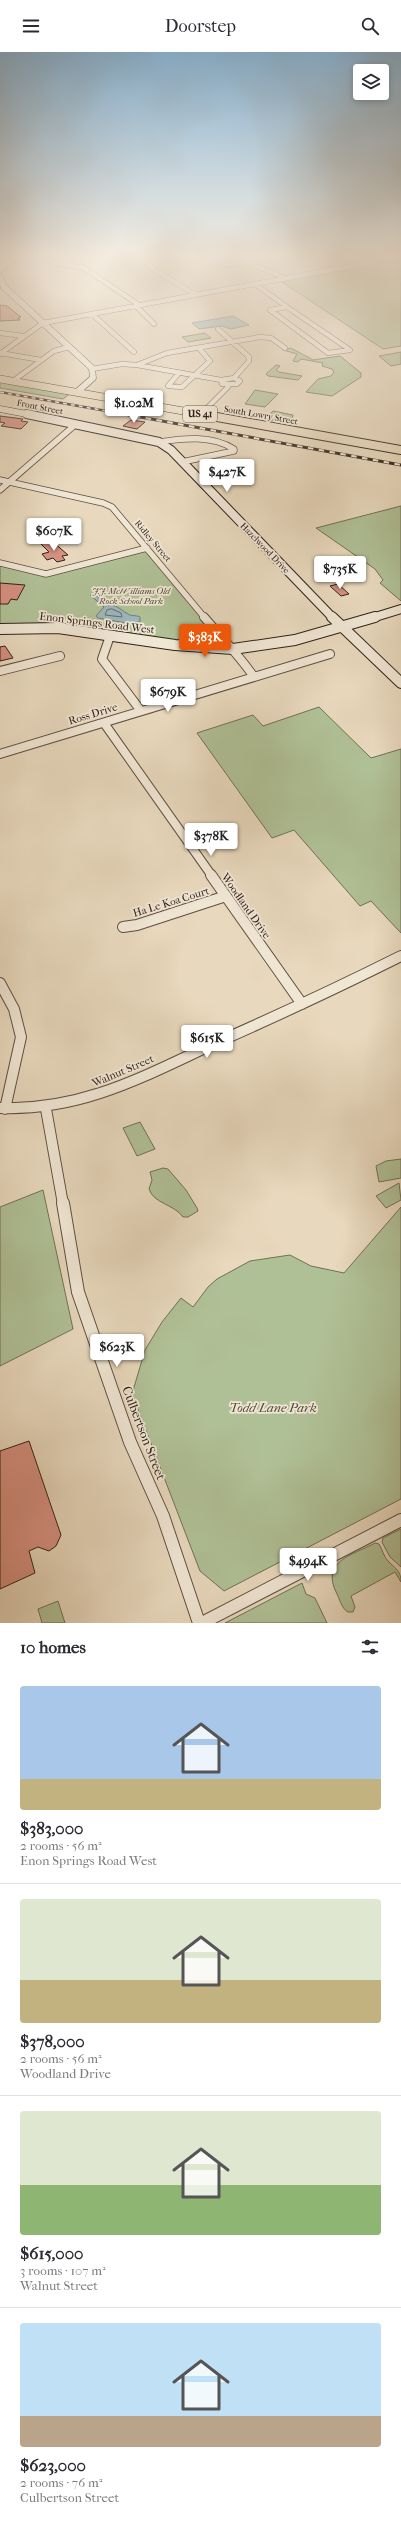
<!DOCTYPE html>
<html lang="en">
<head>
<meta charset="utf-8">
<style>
  :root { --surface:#fff; --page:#f7f7f7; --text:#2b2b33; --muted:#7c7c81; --line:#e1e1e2; --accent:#ea580c }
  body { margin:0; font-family:"IM FELL French Canon",serif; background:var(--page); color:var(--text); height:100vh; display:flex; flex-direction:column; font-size:15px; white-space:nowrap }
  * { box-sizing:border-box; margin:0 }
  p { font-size:13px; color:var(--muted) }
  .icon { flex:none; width:22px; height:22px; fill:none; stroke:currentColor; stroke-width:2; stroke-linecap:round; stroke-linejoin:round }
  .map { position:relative; height:1571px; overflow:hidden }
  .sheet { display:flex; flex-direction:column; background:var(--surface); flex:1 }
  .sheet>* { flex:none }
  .tools { position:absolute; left:353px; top:12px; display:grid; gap:8px }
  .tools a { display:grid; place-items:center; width:36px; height:36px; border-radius:4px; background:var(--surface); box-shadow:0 2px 6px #0003; font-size:20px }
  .price { position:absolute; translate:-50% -34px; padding:0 9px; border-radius:4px; background:#fff; color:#222; font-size:13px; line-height:26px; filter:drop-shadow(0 1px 2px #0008) }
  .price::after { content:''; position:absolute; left:50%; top:24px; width:12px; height:9px; margin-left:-6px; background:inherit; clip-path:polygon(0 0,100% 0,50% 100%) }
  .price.active { background:var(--accent); color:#fff }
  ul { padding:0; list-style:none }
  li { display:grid; align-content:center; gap:8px; height:212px; padding:0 20px }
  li+li { border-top:1px solid var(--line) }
  li span { display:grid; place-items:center; height:124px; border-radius:4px; color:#555 }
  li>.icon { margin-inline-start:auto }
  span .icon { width:72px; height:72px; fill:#fffc; stroke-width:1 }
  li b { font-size:17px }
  h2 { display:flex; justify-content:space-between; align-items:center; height:48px; padding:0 20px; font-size:17px }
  header { display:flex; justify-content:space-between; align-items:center; height:52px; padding:0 20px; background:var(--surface); font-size:18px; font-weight:600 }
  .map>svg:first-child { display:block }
  .green { fill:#b0c096; stroke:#707058 }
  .water { fill:#9cb7bc; stroke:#717b7b }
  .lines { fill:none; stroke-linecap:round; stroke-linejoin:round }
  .shore { stroke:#666c6a; stroke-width:1 }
  .building { fill:#d69081; stroke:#302119 }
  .street-far4-casing { stroke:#5e4f42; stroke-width:5.5 }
  .street-far3-casing { stroke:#5e4f42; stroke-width:7 }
  .street-far2-casing { stroke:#5e4f42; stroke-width:10 }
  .street-far1-casing { stroke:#5e4f42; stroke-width:12 }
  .street-casing { stroke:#5e4f42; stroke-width:14 }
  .secondary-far2-casing { stroke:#302119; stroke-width:7 }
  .secondary-far1-casing { stroke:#302119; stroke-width:10 }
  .secondary-casing { stroke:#302119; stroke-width:12 }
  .primary-far1-casing { stroke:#302119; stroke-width:8 }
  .primary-casing { stroke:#302119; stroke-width:10 }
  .street-far4 { stroke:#f0e6d4; stroke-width:4.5 }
  .street-far3 { stroke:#f0e6d4; stroke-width:5.5 }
  .street-far2 { stroke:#f0e6d4; stroke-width:8 }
  .street-far1 { stroke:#f0e6d4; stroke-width:10 }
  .street { stroke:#f0e6d4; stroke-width:12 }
  .secondary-far2 { stroke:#f0e6d4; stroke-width:6 }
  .secondary-far1 { stroke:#f0e6d4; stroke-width:8 }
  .secondary { stroke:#f0e6d4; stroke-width:10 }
  .primary-far1 { stroke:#e8d8bd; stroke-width:7 }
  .primary { stroke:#e8d8bd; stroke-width:8 }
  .rail-far1-casing { stroke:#302119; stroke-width:2.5 }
  .rail-casing { stroke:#302119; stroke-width:3 }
  .rail-far1 { stroke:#f0e6d4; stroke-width:1.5; stroke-dasharray:4; stroke-linecap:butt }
  .rail { stroke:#f0e6d4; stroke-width:2; stroke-dasharray:5.5; stroke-linecap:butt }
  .labels { text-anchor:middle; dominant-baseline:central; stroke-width:3.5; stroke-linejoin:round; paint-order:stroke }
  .far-street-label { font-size:9px; fill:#302119; stroke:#f0e6d4 }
  .far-park-label { font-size:9px; font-style:italic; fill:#504938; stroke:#f0e6d4 }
  .shield { fill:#f0e6d4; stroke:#6a5c51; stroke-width:1 }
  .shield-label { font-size:10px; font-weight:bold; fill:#302119 }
  .street-label { font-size:11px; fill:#302119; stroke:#f0e6d4 }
  .near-park-label { font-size:13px; font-style:italic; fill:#504938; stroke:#f0e6d4 }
  .near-street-label { font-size:13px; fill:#302119; stroke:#f0e6d4 }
</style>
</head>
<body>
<header><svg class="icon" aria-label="menu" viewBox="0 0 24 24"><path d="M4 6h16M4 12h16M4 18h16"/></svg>Doorstep<svg class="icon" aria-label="search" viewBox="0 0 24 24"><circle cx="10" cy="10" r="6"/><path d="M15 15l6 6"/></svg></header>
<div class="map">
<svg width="401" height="1571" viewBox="0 0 401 1571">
  <rect width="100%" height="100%" fill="#e8d8bd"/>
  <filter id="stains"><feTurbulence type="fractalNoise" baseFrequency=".005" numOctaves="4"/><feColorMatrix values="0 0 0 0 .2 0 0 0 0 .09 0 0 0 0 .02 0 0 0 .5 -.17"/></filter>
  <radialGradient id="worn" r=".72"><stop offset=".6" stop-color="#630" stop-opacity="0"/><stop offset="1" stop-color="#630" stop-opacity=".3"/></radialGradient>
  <path class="green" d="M386 204H401V294L383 297 279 228 391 207Z
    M205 281 211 286 188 290 182 285Z
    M291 296 313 308 340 304 361 321V325L332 344 306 340 318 327 331 324 334 320 332 317 322 314 323 311 301 307 298 310 293 309 297 302 283 298Z
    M401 300V312L391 314 379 304Z
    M276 313 280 314 276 318 279 320 302 324 298 328 268 324 266 322Z
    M0 328 71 341 63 347 0 336Z
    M255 338 278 342 265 355 245 352Z
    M273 359 293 363 291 371 265 367Z
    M401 454V549L380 531 383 528 375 517 316 476Z
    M147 496 234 597 46 576 0 577V511L39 521Z
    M319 655 371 706 401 697V881L371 849 360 854 294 778 272 786 197 681 253 663 263 674Z
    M140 1070 155 1097 137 1104 123 1076Z
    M401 1107V1126L379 1130 376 1114 386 1109Z
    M163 1116 168 1117 186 1138 197 1156 198 1159 188 1165H183C174 1152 154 1152 149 1137L152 1128 150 1120Z
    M399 1131 401 1148 386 1156 376 1144Z
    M43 1138 73 1277 0 1314V1155Z
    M401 1155V1447L224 1539 200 1519 132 1342 145 1298 162 1270 181 1246 193 1255 208 1235 217 1227 250 1209 290 1203 311 1214 344 1221Z
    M401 1477V1515L390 1505 382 1490 383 1486Z
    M375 1491 379 1492C382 1497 384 1505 388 1509 396 1517 401 1519 401 1530L395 1520 351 1544 355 1555 353 1560H348C342 1557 340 1548 337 1542 320 1509 351 1504 375 1491Z
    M302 1531 306 1542 315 1546 327 1571H225Z
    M58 1549 65 1571H42L38 1557Z"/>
  <path class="water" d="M233 264 249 273 231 277 222 274 199 277 192 271Z
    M94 542 102 548 100 550 105 554C116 551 119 557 128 562 130 564 136 563 140 565V570L126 571 98 566 96 564 104 555 90 543Z"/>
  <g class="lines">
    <path class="shore" d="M112 557 121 561 122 565 105 563 107 558Z"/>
  </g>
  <path class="building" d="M0 253 7 254 21 265 18 266 20 268 0 269Z
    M0 364 23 367 21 369 28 370 21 377 1 374 5 371 0 370Z
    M131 368 145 370 137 377 123 374Z
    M52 489 68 503 62 504 65 508 57 510 53 506 47 508 42 502 49 500 41 492Z
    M0 531 25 533 17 548 11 547 8 552H0Z
    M338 532 349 542 341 544 330 534Z
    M5 594 13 606 0 609V595Z
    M29 1389 61 1483 56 1494 49 1499 38 1495 29 1499 35 1521 0 1537V1399Z"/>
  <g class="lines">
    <g class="street-far4-casing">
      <path id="street-far4" d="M37 204 53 210 84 216 139 253
        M233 204 285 226
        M143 206 152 216 196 243
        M223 213 287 204
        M255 232 287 255
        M136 254 154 272
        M287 255 350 298 328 301 270 258Z
        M92 262 134 300
        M218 277 249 305V309L234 326
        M0 281 23 284
        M0 301 41 308
        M0 302 43 271 401 205
        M92 317 122 312 137 313
        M179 321 168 334 182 335 210 309 199 296
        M234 326 240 329 237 332H222L221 328Z
        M221 328 137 313 167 301 260 285 271 286 285 296
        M13 329 54 299 69 295
        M201 362 228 335 227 333"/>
    </g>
    <g class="street-far3-casing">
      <path id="street-far3" d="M159 390C184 386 212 383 234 397V399L182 410
        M0 428 103 451 112 455 205 566
        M0 438 76 372
        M0 511 46 522 147 496"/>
    </g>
    <g class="street-far2-casing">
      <path id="street-far2" d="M204 565C221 585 239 603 254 625
        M110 584 102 607 141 659
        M0 619 60 604
        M104 671 212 824
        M0 702 330 602"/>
    </g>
    <g class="street-far1-casing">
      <path id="street-far1" d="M211 823 302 952
        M123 875 137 873 226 844
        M0 931 14 957 21 985 5 1057
        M0 1056C84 1059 146 1023 220 989 281 962 341 934 401 904
        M46 1057 63 1152"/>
    </g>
    <g class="street-casing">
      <path id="street" d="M63 1151 78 1240 130 1390 163 1464 199 1571
        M202 1571 401 1468"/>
    </g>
    <g class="secondary-far2-casing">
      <path id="secondary-far2" d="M0 218 6 211 18 204
        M0 225 4 235 92 316 93 326 77 340
        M0 357 32 363"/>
    </g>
    <g class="secondary-far1-casing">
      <path id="secondary-far1" d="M27 362 159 390 171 398 333 566
        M372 566 401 557"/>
    </g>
    <g class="secondary-casing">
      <path id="secondary" d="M332 565 401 631
        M0 577 58 576 175 593 233 597 295 588 375 565"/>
    </g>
    <g class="primary-far1-casing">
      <path id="primary-far1" d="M0 327 206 363"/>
    </g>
    <g class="primary-casing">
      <path id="primary" d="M200 362 401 398"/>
    </g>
    <use href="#street-far4" class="street-far4"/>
    <use href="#street-far3" class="street-far3"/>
    <use href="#street-far2" class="street-far2"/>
    <use href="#street-far1" class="street-far1"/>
    <use href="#street" class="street"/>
    <use href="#secondary-far2" class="secondary-far2"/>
    <use href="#secondary-far1" class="secondary-far1"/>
    <use href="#secondary" class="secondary"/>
    <use href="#primary-far1" class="primary-far1"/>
    <use href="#primary" class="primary"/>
    <g class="rail-far1-casing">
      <path id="rail-far1" d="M0 340 129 363"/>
    </g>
    <g class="rail-casing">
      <path id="rail" d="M124 362 401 413"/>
    </g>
    <use href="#rail-far1" class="rail-far1"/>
    <use href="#rail" class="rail"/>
  </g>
  <linearGradient id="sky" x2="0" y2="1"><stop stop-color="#89b5d6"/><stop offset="0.48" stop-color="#f5ede1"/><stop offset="1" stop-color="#f5ede1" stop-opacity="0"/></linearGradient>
  <rect width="401" height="424" fill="url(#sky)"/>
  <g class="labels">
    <g class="far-street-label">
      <text transform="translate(40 355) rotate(11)">Front Street</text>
      <text transform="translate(261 363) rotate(10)">South Lowry Street</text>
      <text transform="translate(153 489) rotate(50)">Ridley Street</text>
      <text transform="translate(265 496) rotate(46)">Hazelwood Drive</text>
    </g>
    <g class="far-park-label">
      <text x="131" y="539">J.J. McWilliams Old<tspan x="131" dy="10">Rock School Park</tspan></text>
    </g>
    <rect class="shield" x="183" y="354" width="34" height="16" rx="3"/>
    <g class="shield-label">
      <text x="200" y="362">US 41</text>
    </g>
    <g class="street-label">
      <text transform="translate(97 571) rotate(7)">Enon Springs Road West</text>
      <text transform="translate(93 662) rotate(-17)">Ross Drive</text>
      <text transform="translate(171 850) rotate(-17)">Ha Le Koa Court</text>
      <text transform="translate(246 854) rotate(55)">Woodland Drive</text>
      <text transform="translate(123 1019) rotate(-23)">Walnut Street</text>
    </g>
    <g class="near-park-label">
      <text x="273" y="1355">Todd Lane Park</text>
    </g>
    <g class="near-street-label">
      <text transform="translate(144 1381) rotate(69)">Culbertson Street</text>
    </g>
  </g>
  <rect width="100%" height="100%" filter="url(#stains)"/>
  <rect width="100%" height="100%" fill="url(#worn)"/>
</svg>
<div class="tools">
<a><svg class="icon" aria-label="layers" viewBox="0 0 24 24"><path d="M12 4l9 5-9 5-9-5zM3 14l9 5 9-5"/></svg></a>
</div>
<b class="price" style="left:134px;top:372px">$1.02M</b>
<b class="price" style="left:227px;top:441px">$427K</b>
<b class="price" style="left:54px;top:500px">$607K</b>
<b class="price" style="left:340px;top:538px">$735K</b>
<b class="price active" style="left:205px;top:606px">$383K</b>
<b class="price" style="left:168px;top:661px">$679K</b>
<b class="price" style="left:211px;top:805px">$378K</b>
<b class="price" style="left:207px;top:1007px">$615K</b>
<b class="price" style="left:117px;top:1316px">$623K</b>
<b class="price" style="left:308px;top:1530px">$494K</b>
</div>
<section class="sheet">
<h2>10 homes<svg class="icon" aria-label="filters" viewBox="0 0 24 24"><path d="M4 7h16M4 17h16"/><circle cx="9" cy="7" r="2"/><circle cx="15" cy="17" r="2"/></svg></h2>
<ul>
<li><span style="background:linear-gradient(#a9c7e8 75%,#c2b280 0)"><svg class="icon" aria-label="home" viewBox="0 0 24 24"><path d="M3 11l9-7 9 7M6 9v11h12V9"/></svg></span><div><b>$383,000</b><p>2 rooms · 56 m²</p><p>Enon Springs Road West</p></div></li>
<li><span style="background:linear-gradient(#dfe7d0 65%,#c2b280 0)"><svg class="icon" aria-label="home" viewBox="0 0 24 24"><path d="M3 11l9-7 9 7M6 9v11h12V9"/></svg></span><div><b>$378,000</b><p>2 rooms · 56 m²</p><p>Woodland Drive</p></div></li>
<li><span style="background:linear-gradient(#dfe7d0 60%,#8fb573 0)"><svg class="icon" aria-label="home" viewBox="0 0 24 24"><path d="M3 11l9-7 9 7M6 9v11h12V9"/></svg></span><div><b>$615,000</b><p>3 rooms · 107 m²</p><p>Walnut Street</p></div></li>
<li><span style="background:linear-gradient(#bfe0f5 75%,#b9a48a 0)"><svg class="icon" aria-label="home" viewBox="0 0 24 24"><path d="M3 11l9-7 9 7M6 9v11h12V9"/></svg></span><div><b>$623,000</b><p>2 rooms · 76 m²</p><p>Culbertson Street</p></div></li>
</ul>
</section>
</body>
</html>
